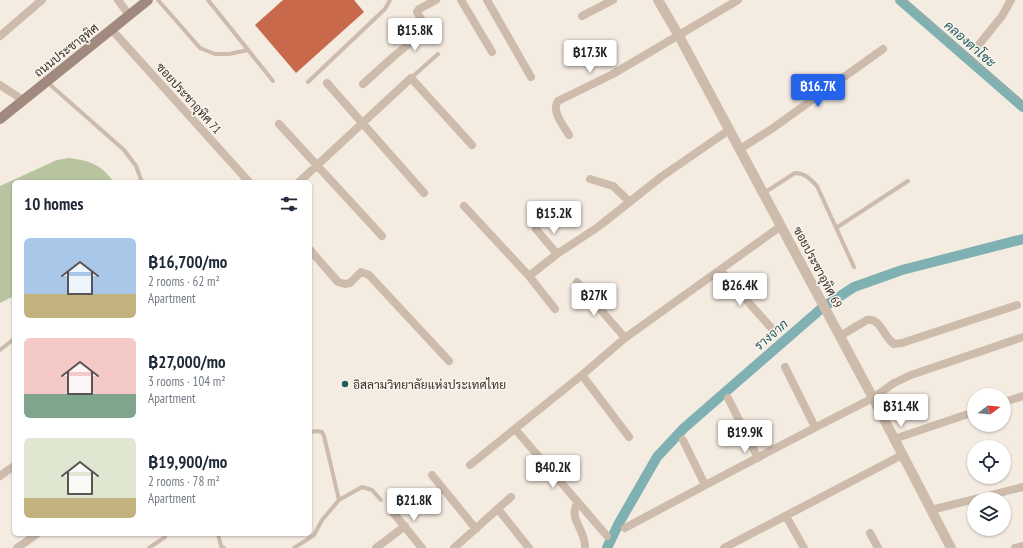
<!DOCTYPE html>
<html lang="en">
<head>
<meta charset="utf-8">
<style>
  :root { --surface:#fff; --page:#f6f6f7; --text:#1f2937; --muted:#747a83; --accent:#2563eb }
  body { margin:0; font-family:"PT Sans Narrow",Sarabun,sans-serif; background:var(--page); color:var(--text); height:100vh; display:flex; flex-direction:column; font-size:15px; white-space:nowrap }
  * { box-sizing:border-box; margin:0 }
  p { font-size:13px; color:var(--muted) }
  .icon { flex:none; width:22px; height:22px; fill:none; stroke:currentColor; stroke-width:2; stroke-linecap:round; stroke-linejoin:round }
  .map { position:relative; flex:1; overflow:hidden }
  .side { position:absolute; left:12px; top:180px; width:300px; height:356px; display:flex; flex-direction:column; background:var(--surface); border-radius:6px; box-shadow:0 1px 3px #0004 }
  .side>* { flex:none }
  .needle { width:26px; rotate:74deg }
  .controls { position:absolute; left:967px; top:388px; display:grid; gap:8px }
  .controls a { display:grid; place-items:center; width:44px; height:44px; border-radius:50%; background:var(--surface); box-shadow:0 1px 3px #0004; font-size:20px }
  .price { position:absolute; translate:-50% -34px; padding:0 9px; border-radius:4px; background:#fff; color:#222; font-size:13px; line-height:26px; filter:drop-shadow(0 1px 2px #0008) }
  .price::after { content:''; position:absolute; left:50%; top:24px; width:12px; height:9px; margin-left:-6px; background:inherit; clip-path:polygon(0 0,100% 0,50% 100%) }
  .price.selected { background:var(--accent); color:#fff }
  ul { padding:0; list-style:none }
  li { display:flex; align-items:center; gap:12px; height:100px; padding:0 12px }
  li span { display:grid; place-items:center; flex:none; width:112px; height:80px; border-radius:6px; color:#555 }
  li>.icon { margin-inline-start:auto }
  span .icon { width:48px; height:48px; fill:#fffc; stroke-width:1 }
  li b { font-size:17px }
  h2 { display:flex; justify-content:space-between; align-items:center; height:48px; padding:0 12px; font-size:17px }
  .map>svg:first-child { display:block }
  .green { fill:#b8c4a0 }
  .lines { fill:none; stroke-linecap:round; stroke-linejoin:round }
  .canal { stroke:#7fb0b2; stroke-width:10 }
  .building { fill:#c8694b }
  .path { stroke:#b9a596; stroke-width:1.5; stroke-dasharray:2 2; stroke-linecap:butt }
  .service { stroke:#cdbbac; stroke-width:4 }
  .minor { stroke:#cdbbac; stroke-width:8 }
  .tertiary { stroke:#cdbbac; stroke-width:10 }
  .secondary { stroke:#a18a7d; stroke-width:10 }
  .poi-dot { fill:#1f5a5e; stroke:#fbf5ee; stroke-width:1.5 }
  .labels { text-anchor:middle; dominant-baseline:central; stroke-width:3; stroke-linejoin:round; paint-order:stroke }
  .street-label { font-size:12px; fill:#3b302b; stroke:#fbf5ee }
  .poi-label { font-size:12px; fill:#3b302b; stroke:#fbf5ee; text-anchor:start }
  .water-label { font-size:13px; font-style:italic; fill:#1f5a5e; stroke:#fbf5ee }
</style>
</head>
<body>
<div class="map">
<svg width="1023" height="548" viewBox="0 0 1023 548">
  <rect width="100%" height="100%" fill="#f4ebe1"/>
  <path class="green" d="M69 158C91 161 100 164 114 182H14V296L0 303V186L57 160Z"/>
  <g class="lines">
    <path class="canal" d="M900 0 1023 107
      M607 548 619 523 657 457 684 428 822 308 854 287 902 270 1023 239"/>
  </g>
  <path class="building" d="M283 0H354L364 12 296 73 255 25Z"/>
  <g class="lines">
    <path class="path" d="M905 0 1023 103"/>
    <path class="service" d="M158 0 200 48 215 54H229L248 50
      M208 0 273 81
      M411 78 438 54
      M47 82 124 150 136 166 142 182
      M308 82 385 9 390 0
      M764 193 795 173C805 173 810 179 817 186L854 267
      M836 228 908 181
      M0 350 14 339
      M310 432 317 431 322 432 324 436 339 500
      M218 534 221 546 224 548
      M149 548 165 537
      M294 548 314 535 322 520 339 500 362 487 372 490 381 500"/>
    <path class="minor" d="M118 0 129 15
      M461 0 492 52
      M487 0 531 77
      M582 16 613 0
      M112 30 249 182
      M0 36 42 0
      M977 47 1002 16 1011 0
      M327 83 424 193
      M363 84 394 56 424 32 425 26 417 12 419 9 436 0
      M0 85 23 100
      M279 124 382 236
      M569 135C563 125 551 111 558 101L613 74 738 0
      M740 149 773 128 883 49
      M590 179 613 186 630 202
      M299 182 411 78 472 145
      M464 206 529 276 555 309
      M536 229 557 254
      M310 250 338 282 345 284 350 283 361 272 369 275 449 361
      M720 270 774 331
      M529 276 557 254 598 227 661 177 729 130
      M577 282 625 338
      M840 336 867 320C881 318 884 338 894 344L902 343 1017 305
      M785 367 815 427
      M582 375 629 437
      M728 398 758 458
      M1004 402 1023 396
      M515 429 607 536
      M894 439 974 412
      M683 440 705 485
      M470 465 582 375 625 338 781 226
      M432 475 476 529
      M0 476 14 466
      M578 502C567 519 586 529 585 548
      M498 509 529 548
      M391 510 422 548
      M931 510 1023 487
      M786 516 804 548
      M625 528C707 484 790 440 873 398L894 383 911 375 1023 337
      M870 533 878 548
      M17 548 37 534
      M376 548 405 526
      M454 548 511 497
      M724 548 902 455
      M1015 548 1023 546"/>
    <path class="tertiary" d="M658 0 679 36 873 398 951 548"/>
    <path class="secondary" d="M0 119 148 0"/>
  </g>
  <circle class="poi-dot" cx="345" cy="384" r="4"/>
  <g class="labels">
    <g class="street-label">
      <text transform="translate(66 50) rotate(-38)">ถนนประชาอุทิศ</text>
      <text transform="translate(189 98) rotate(48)">ซอยประชาอุทิศ 71</text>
      <text transform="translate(818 267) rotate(62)">ซอยประชาอุทิศ 69</text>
    </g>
    <g class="poi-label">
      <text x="353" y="384">อิสลามวิทยาลัยแห่งประเทศไทย</text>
    </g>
    <g class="water-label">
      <text transform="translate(970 44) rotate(41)">คลองตาโซะ</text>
      <text transform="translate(771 335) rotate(-41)">รางจาก</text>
    </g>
  </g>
</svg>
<div class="controls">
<a><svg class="needle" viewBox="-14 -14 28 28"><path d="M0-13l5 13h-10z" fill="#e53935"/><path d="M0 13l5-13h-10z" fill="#747a83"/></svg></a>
<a><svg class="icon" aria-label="locate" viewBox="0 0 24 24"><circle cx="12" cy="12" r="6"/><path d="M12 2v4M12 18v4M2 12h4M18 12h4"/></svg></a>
<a><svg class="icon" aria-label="layers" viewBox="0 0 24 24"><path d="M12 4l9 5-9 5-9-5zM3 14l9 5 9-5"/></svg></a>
</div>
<b class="price" style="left:415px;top:52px">฿15.8K</b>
<b class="price" style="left:590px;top:74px">฿17.3K</b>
<b class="price selected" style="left:818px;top:108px">฿16.7K</b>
<b class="price" style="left:554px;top:235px">฿15.2K</b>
<b class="price" style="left:740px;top:307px">฿26.4K</b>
<b class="price" style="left:594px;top:317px">฿27K</b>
<b class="price" style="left:901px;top:428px">฿31.4K</b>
<b class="price" style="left:745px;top:454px">฿19.9K</b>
<b class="price" style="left:553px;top:489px">฿40.2K</b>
<b class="price" style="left:414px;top:522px">฿21.8K</b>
<section class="side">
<h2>10 homes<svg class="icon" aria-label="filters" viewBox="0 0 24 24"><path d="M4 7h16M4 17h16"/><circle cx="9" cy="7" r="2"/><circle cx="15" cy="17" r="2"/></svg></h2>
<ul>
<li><span style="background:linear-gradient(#a9c7e8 70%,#c2b280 0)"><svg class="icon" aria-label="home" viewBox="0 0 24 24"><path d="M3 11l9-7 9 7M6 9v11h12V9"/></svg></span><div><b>฿16,700/mo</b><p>2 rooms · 62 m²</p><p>Apartment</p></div></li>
<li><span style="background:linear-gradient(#f6c9c9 70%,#7fa58c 0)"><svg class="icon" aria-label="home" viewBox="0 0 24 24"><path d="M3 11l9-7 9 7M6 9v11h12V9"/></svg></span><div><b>฿27,000/mo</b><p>3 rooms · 104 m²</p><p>Apartment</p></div></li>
<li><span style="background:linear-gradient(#dfe7d0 75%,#c2b280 0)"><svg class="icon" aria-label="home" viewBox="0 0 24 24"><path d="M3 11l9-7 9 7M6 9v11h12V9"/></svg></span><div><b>฿19,900/mo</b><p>2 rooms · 78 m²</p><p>Apartment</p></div></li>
</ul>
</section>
</div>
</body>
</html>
